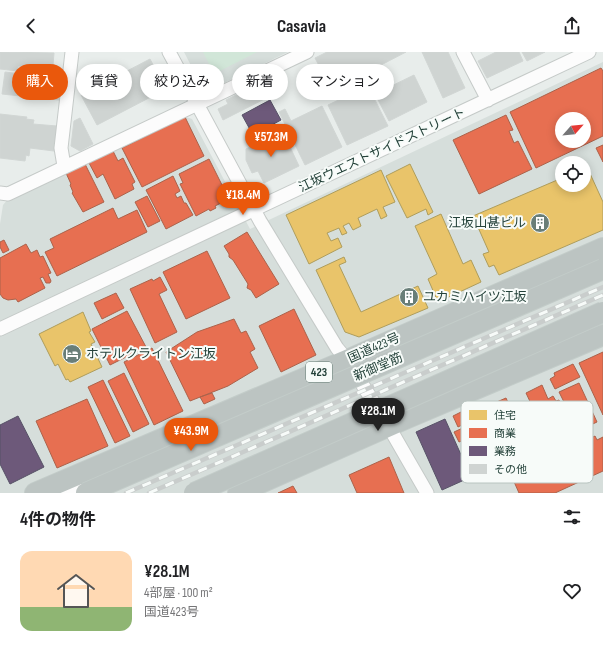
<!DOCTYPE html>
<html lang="ja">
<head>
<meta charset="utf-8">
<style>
  :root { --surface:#fff; --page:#f2f2f2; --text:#202124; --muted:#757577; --line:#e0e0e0; --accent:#ea580c }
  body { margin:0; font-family:"Sofia Sans Condensed","Noto Sans JP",sans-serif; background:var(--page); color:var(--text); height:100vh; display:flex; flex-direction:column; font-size:15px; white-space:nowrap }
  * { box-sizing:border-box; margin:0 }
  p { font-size:13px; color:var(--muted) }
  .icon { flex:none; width:22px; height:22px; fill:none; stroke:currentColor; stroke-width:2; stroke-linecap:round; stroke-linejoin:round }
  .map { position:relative; height:441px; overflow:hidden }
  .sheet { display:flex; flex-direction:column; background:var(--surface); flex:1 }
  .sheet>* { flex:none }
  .top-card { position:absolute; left:12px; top:12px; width:400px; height:36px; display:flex; gap:8px }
  .needle { width:26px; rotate:63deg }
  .tools { position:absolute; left:555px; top:60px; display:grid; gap:8px }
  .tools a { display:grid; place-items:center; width:36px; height:36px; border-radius:50%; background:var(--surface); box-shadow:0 2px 10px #0003; font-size:20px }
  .price { position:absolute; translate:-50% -34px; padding:0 9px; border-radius:14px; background:var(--accent); color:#fff; font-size:13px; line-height:26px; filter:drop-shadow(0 1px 2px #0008) }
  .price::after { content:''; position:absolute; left:50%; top:24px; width:12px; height:9px; margin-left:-6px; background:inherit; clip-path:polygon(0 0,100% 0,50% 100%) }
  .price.on { background:#222; color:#fff }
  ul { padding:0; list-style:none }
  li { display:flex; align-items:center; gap:12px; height:100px; padding:0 20px }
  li+li { border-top:1px solid var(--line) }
  li span { display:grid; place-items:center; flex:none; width:112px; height:80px; border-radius:12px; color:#555 }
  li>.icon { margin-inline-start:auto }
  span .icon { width:48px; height:48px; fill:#fffc; stroke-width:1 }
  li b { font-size:17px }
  h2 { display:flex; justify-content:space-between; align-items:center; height:48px; padding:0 20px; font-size:17px }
  .tag { padding:0 14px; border-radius:18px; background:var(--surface); box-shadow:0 2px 10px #0003; font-size:14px; line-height:36px }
  .tag.on { background:var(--accent); color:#fff }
  header { display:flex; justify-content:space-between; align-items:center; height:52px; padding:0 20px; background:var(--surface); font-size:18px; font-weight:700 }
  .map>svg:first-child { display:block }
  .built { fill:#d6dedb; fill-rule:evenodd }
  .green { fill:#d1e6d8 }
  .homes { fill:#e9c46a; stroke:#ae9d5c }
  .shops { fill:#e76f51; stroke:#ac624a; fill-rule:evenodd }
  .offices { fill:#6d597a; stroke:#575267 }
  .building { fill:#cfd4d2; stroke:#d1d6d4 }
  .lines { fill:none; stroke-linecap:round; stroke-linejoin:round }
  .minor-casing { stroke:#c5cac8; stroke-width:15 }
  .highway-casing { stroke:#c3ccc9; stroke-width:22 }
  .minor { stroke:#fcfcfc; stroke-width:13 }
  .highway { stroke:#bcc4c2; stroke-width:20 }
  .rail-casing { stroke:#c9cdcc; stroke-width:4.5 }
  .rail { stroke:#f7fbf9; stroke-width:3; stroke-dasharray:9; stroke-linecap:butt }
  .highway-bridge-casing { stroke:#c3ccc9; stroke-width:22; stroke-linecap:butt }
  .highway-bridge { stroke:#bcc4c2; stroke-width:20 }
  .labels { text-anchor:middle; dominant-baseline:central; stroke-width:4; stroke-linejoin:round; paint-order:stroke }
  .shield { fill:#f7fbf9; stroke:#637a73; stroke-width:1 }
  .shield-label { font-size:12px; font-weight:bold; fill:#24423a }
  .street-label { font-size:13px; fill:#24423a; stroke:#f7fbf9 }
  .poi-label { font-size:13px; fill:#24423a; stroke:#f7fbf9; text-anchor:start }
  .key { fill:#f7fbf9; stroke:#b8c4c0; stroke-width:1 }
  .key-label { font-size:11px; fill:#24423a }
</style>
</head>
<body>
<header><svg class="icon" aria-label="back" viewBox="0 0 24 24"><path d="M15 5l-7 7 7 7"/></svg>Casavia<svg class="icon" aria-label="share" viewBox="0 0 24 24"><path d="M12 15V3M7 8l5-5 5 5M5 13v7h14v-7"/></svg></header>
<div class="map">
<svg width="603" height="441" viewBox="0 0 603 441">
  <rect width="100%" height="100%" fill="#e8edeb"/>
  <path class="built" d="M184 0H288L212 37 201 33Z
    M603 10V441H0V172L3 153 8 147 183 64 192 67 250 177ZM562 67H584V89H562ZM562 111H584V133H562Z"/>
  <path class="green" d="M203 0H257L214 22Z"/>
  <path class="homes" d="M410 112 433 160 428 163 426 157 407 166 386 124Z
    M587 115 603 150V178L499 223 494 213 489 215 483 202 489 200 473 164 562 126V133H584V116Z
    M381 118 395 150 383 155 387 164 381 167 377 157 358 166 361 174 353 178 349 171 343 174 347 181 342 183 339 176 327 181 331 189 338 186 342 195 309 212 286 163Z
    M441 162 463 212 471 208 481 230 438 250 428 227 437 222 415 174Z
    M344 205 346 210 339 213 361 260 418 234 428 256 359 285 345 280 316 218Z
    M83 260 91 279 89 280 95 290 91 292 102 315 70 330 68 327 66 328 58 312 55 314 39 282Z"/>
  <path class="shops" d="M601 16 603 19V84L536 116 510 60ZM562 67H584V89H562Z
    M506 63 513 78 509 79 514 91 518 89 532 117 479 142 453 88Z
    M185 65 204 104 142 135 122 96Z
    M603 93V110L596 96Z
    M112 97 118 109 123 106 135 130 132 132 134 137 115 147 103 122 97 126 88 109Z
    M209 107 227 143 225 149 215 154 216 156 210 159 209 157 196 164 180 132 183 131 179 122Z
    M85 112 104 150 83 160 72 141 73 140 70 133 71 132 66 121Z
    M173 124 180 139 175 142 177 146 181 144 184 151H186L193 163 166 177 146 138Z
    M147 144 160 169 148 175 135 150Z
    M113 156 118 167 137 158 147 180 57 224 45 200 54 196 50 187Z
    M247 180 279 232 256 246 251 238 247 236 248 232 233 208 229 205V202L224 194Z
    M4 188 9 198 3 201 0 195V190Z
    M26 192 31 201 37 198 40 205 43 204 51 221 48 222 51 229 50 231H46L43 225 40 226 45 236 18 250 16 247 8 248 3 246 0 242V206Z
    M207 199 230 246 186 267 163 220Z
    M160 225 167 238 159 242 177 280 155 291 130 237 152 227 153 229Z
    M116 241 124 256 102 267 94 251Z
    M294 257 316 303 281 320 259 274Z
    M127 259 146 295 110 313 92 277Z
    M234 267 241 281 246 279 255 297 250 300 258 316 228 334 190 349 166 300 197 280Z
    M152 296 183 359 154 373 124 310Z
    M603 300V363L579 311Z
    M573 312 580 325 555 337 550 327 555 324 554 321Z
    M124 321 149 372 133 380 108 329Z
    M103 328 130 384 115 391 88 335Z
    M579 331 597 370 550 392 526 341 542 333 548 347 553 344 556 349 559 348 561 353 565 352 559 340Z
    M212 341 215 347 204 352 200 345Z
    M506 346 518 372 528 368 541 397 503 414 478 358Z
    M87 347 108 394 57 416 36 369Z
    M461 360 466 371 458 375 453 364Z
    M467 374 472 385 459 390 454 380Z
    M595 384 597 388 603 385V419L555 441H519L508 416 523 409 526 414 536 410 539 418 588 395 585 389Z
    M389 405 404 441H357L349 423Z
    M293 434 297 441H278Z"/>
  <path class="offices" d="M270 48 281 68 253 83 242 63Z
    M18 364 44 415 10 432 0 412V373Z
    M445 367 471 425 442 438 416 380Z"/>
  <path class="building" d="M0 0 54 1 53 13H55L54 22 28 19V15L18 14V19L0 17Z
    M327 0H406L356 26 359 31 335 44 315 6Z
    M422 0H448L465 36 443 46Z
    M496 0H519L523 9 487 26 478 9Z
    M522 0H545L527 9Z
    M150 7 166 37 97 73 81 43Z
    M5 20 61 27 59 48 2 42Z
    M276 23 284 37 223 68 218 57 228 52 226 48Z
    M414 23 427 50 389 69 375 42Z
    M368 34 388 74 347 93 328 53Z
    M322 54 342 95 305 113 279 60 285 57 291 69Z
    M0 62 27 65 26 67 34 68 33 72 57 74 54 99 30 96 29 104 26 103 25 109 0 106Z
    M80 66 93 92 80 99 71 94 74 69Z
    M283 80 299 114 264 131 258 119 252 121 246 108V97Z"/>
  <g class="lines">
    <g class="minor-casing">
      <path id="minor" d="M169 0 260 169 337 296 347 308 389 375 427 441
        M463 0 488 48
        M64 114 61 96 72 0
        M0 141 8 142 307 0
        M0 277 589 0
        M64 441 75 437 82 436"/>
    </g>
    <g class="highway-casing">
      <path id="highway" d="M35 441 347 308 603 196
        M238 441 405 367 603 283"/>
    </g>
    <use href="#minor" class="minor"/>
    <use href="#highway" class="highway"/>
    <g class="rail-casing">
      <path id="rail" d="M126 441 603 235
        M149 441 603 243"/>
    </g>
    <use href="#rail" class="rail"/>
    <g class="highway-bridge-casing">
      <path id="highway-bridge" d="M86 441 603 217
        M194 441 603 260"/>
    </g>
    <use href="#highway-bridge" class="highway-bridge"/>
  </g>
  <defs>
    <g id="building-disc" transform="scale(1)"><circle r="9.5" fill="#697e78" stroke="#f7fbf9"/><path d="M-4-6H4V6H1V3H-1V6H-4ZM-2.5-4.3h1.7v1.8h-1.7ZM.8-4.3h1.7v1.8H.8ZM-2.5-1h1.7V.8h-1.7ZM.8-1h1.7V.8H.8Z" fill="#fff"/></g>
    <g id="hotel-disc" transform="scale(1)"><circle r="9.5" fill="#697e78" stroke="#f7fbf9"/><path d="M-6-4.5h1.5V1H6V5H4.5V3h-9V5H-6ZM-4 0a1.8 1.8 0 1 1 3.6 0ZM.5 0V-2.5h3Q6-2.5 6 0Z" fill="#fff"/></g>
  </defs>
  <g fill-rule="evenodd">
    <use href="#building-disc" x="540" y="171"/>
    <use href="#building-disc" x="409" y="245"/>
    <use href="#hotel-disc" x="72" y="302"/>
  </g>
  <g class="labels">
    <rect class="shield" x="306" y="310" width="26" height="20" rx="3"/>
    <g class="shield-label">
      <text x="319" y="320">423</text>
    </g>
    <g class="street-label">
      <text transform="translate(382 98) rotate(-25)">江坂ウエストサイドストリート</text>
      <text transform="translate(374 296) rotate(-24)">国道423号</text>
      <text transform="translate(378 315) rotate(-23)">新御堂筋</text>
    </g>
    <g class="poi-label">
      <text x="526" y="171" text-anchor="end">江坂山甚ビル</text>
      <text x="423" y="245">ユカミハイツ江坂</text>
      <text x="86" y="302">ホテルクライトン江坂</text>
    </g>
  </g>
  <rect x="461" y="349" width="132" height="82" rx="6" class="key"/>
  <rect x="469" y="358" width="18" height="10" fill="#e9c46a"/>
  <rect x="469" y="376" width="18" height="10" fill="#e76f51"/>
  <rect x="469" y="394" width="18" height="10" fill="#6d597a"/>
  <rect x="469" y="412" width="18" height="10" fill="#cfd4d2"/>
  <g class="key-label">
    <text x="494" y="367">住宅</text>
    <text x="494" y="385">商業</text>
    <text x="494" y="403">業務</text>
    <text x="494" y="421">その他</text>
  </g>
</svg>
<div class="tools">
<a><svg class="needle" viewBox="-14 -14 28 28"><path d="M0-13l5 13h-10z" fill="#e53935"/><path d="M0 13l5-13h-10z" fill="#757577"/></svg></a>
<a><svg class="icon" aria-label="locate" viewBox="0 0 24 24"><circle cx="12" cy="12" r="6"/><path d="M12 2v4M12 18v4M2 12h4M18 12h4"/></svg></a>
</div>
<b class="price" style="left:271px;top:106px">¥57.3M</b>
<b class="price" style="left:243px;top:164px">¥18.4M</b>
<b class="price on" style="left:378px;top:380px">¥28.1M</b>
<b class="price" style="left:191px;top:400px">¥43.9M</b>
<div class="top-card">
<a class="tag on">購入</a>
<a class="tag">賃貸</a>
<a class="tag">絞り込み</a>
<a class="tag">新着</a>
<a class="tag">マンション</a>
</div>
</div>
<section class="sheet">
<h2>4件の物件<svg class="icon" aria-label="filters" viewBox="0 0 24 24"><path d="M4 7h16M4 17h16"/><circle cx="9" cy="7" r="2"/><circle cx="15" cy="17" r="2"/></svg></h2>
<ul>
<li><span style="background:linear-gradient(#ffd9b3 70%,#8fb573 0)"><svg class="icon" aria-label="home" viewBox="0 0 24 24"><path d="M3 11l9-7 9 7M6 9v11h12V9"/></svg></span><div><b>¥28.1M</b><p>4部屋 · 100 m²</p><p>国道423号</p></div><svg class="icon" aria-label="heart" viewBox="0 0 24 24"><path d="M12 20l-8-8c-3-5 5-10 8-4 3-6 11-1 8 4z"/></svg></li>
</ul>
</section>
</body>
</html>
